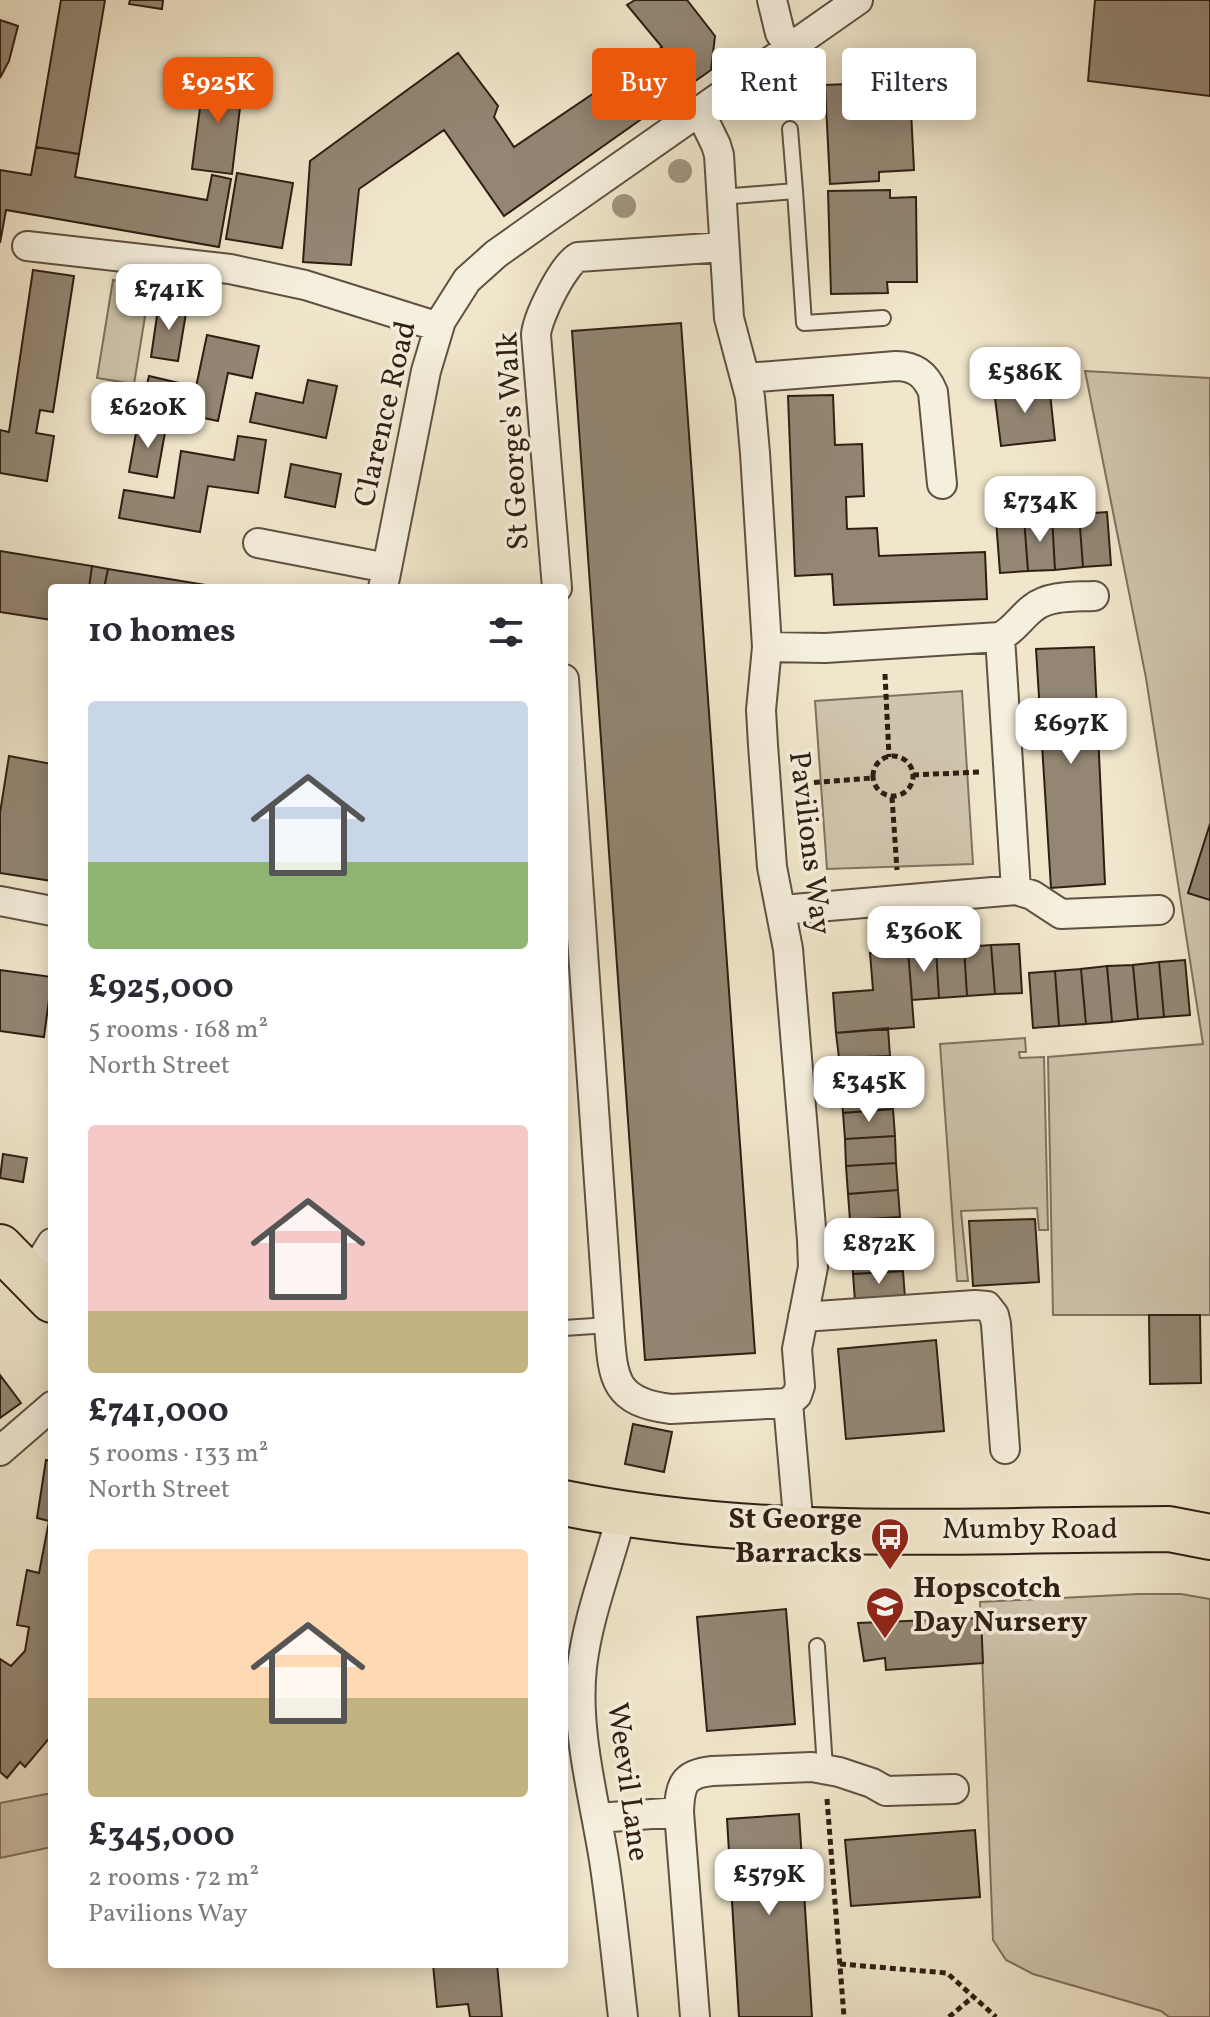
<!DOCTYPE html>
<html lang="en">
<head>
<meta charset="utf-8">
<style>
  :root { --surface:#fff; --page:#f2f2f3; --text:#2b2b33; --muted:#7c7c81; --accent:#ea580c }
  body { margin:0; font-family:Vollkorn,serif; background:var(--page); color:var(--text); height:100vh; display:flex; flex-direction:column; font-size:30px; white-space:nowrap }
  * { box-sizing:border-box; margin:0 }
  p { font-size:26px; color:var(--muted) }
  .icon { flex:none; width:44px; height:44px; fill:none; stroke:currentColor; stroke-width:2; stroke-linecap:round; stroke-linejoin:round }
  .map { position:relative; flex:1; overflow:hidden }
  .sheet { position:absolute; left:48px; top:584px; width:520px; height:1384px; display:flex; flex-direction:column; background:var(--surface); border-radius:8px; box-shadow:0 4px 20px #0003 }
  .sheet>* { flex:none }
  .top-card { position:absolute; left:592px; top:48px; width:498px; height:72px; display:flex; gap:16px }
  .price { position:absolute; translate:-50% -68px; padding:0 18px; border-radius:16px; background:#fff; color:#222; font-size:26px; line-height:52px; filter:drop-shadow(0 2px 4px #0008) }
  .price::after { content:''; position:absolute; left:50%; top:48px; width:24px; height:18px; margin-left:-12px; background:inherit; clip-path:polygon(0 0,100% 0,50% 100%) }
  .price.selected { background:var(--accent); color:#fff }
  ul { padding:0; list-style:none }
  li { display:grid; align-content:center; gap:16px; height:424px; padding:0 40px }
  li span { display:grid; place-items:center; height:248px; border-radius:8px; color:#555 }
  li>.icon { margin-inline-start:auto }
  span .icon { width:144px; height:144px; fill:#fffc; stroke-width:1 }
  li b { font-size:34px }
  h2 { display:flex; justify-content:space-between; align-items:center; height:96px; padding:0 40px; font-size:34px }
  .tag { padding:0 28px; border-radius:8px; background:var(--surface); box-shadow:0 4px 20px #0003; font-size:28px; line-height:72px }
  .tag.selected { background:var(--accent); color:#fff }
  .map>svg:first-child { display:block }
  .green { fill:#cfc4ac; stroke:#7f7260; stroke-width:2 }
  .building { fill:#938673; stroke:#2f1f13; stroke-width:2 }
  .lines { fill:none; stroke-linecap:round; stroke-linejoin:round }
  .service-casing { stroke:#5f5141; stroke-width:18 }
  .minor-casing { stroke:#5f5141; stroke-width:32 }
  .primary-casing { stroke:#2f1f13; stroke-width:48 }
  .path { stroke:#2f1f13; stroke-width:5; stroke-dasharray:6 4; stroke-linecap:butt }
  .service { stroke:#f5efdd; stroke-width:14 }
  .minor { stroke:#f5efdd; stroke-width:28 }
  .primary { stroke:#f0e6cb; stroke-width:44 }
  .tree { fill:#a0947f }
  .labels { text-anchor:middle; dominant-baseline:central; stroke-width:7; stroke-linejoin:round; paint-order:stroke }
  .street-label { font-size:30px; fill:#2f1f13; stroke:#f5efdd }
  .poi-label { font-size:30px; font-weight:bold; fill:#2f1f13; stroke:#f5efdd; text-anchor:end }
</style>
</head>
<body>
<div class="map">
<svg width="1210" height="2017" viewBox="0 0 1210 2017">
  <rect width="100%" height="100%" fill="#f0e6cb"/>
  <filter id="stains"><feTurbulence type="fractalNoise" baseFrequency=".0025" numOctaves="4"/><feColorMatrix values="0 0 0 0 .2 0 0 0 0 .09 0 0 0 0 .02 0 0 0 .5 -.17"/></filter>
  <radialGradient id="worn" r=".72"><stop offset=".6" stop-color="#630" stop-opacity="0"/><stop offset="1" stop-color="#630" stop-opacity=".3"/></radialGradient>
  <path class="green" d="M113 280 150 286 134 384 97 378Z
    M1085 371 1210 378V1315H1053L1048 1057 1203 1044 1146 678Z
    M962 691 973 864 827 869 815 701Z
    M1025 1038 1026 1052H1019L1020 1058 1044 1057 1048 1230H1039L1037 1208 961 1211 968 1281H957L940 1044Z
    M1139 1594H1181L1210 1599V2017H1169L1161 2011 1033 1974 1006 1960 993 1940 980 1602Z
    M52 1793V1847L0 1858V1803Z"/>
  <path class="building" d="M61 0H105L79 154 36 147Z
    M130 0H163L162 9 129 4Z
    M635 0H687L715 36 711 70 504 216 444 130 359 189 351 265 303 262 310 161 458 53 498 106 494 117 514 147 662 47 627 5Z
    M1095 0H1210V96L1088 81Z
    M0 20 18 26 9 61 0 78Z
    M219 73 231 75 239 81 242 91 232 174 192 169 203 85 211 76Z
    M871 83 872 93 910 91 914 170 879 172V181L830 184 825 85Z
    M36 147 79 154 75 177 207 200 212 175 231 179 219 247 6 210 0 243V170L31 175Z
    M237 173 293 183 282 248 226 239Z
    M890 190V198L916 197 917 282H887L888 293 831 294 828 191Z
    M33 270 74 276 53 412 40 410 36 433 54 436 47 481 0 473V430L9 432Z
    M159 302 187 307 178 361 151 357Z
    M681 323 755 1353 645 1360 572 331Z
    M207 335 259 346 252 378 228 373 218 421 142 405 149 376 196 387Z
    M308 380 337 386 326 438 250 422 256 393 303 403Z
    M1049 384 1055 440 1001 446 994 390Z
    M833 395 835 445 862 444 864 496 846 497 847 529 877 528 879 556 985 552 987 599 834 605 832 574 795 576 788 396Z
    M138 422 166 427 157 477 129 472Z
    M238 436 266 440 258 493 208 486 200 532 119 518 124 490 174 498 181 451 234 460Z
    M291 464 341 474 335 507 285 497Z
    M1107 512 1111 565 1083 567 1079 514Z
    M1079 514 1083 567 1055 570 1052 516Z
    M1052 516 1055 570 1028 571 1024 518Z
    M1024 518 1028 571 1000 573 996 520Z
    M0 551 92 566 89 588H52V620L0 612Z
    M92 566 108 569 104 588H89Z
    M108 569 224 588H104Z
    M1094 647 1105 884 1051 888 1036 649Z
    M9 756 52 764V881L0 873V813Z
    M1210 824V900L1188 893Z
    M1019 944 1022 993 995 994 991 945Z
    M991 945 995 994 967 996 964 947Z
    M964 947 967 996 939 998 936 950Z
    M908 950 914 1027 836 1033 833 993 873 990 870 953Z
    M908 950H936L939 998 912 1000Z
    M1185 960 1190 1015 1164 1017 1159 962Z
    M1159 962 1164 1017 1138 1019 1133 965Z
    M1133 965 1138 1019 1112 1022 1107 966Z
    M1107 966 1112 1022 1086 1024 1081 969Z
    M1081 969 1086 1024 1059 1026 1055 971Z
    M0 970 52 977 44 1037 0 1031Z
    M1055 971 1059 1026 1033 1028 1029 973Z
    M888 1028 890 1056 839 1058 836 1033Z
    M890 1056 891 1082 841 1086 839 1058Z
    M891 1082 893 1109 843 1113 841 1086Z
    M893 1109 895 1136 845 1139 843 1113Z
    M895 1136 896 1163 846 1166 845 1139Z
    M3 1154 27 1158 23 1182 0 1178Z
    M896 1163 898 1190 848 1194 846 1166Z
    M898 1190 900 1217 850 1220 848 1194Z
    M900 1217 902 1244 851 1247 850 1220Z
    M1035 1219 1039 1282 973 1286 969 1221Z
    M902 1244 903 1271 853 1274 851 1247Z
    M903 1271 905 1298 855 1301 853 1274Z
    M1149 1315H1200L1201 1383 1150 1384Z
    M936 1340 944 1431 846 1439 838 1349Z
    M0 1375 21 1403 0 1418Z
    M633 1424 672 1432 664 1472 625 1464Z
    M46 1460 52 1461V1735L25 1767 20 1762 7 1778 0 1772V1659L11 1666 25 1651 29 1627 17 1625 27 1570 39 1573 49 1521 37 1518Z
    M786 1609 795 1724 707 1731 697 1617Z
    M981 1618 983 1663 886 1670 885 1658 864 1661 858 1623Z
    M799 1814 812 2017H739L727 1819Z
    M975 1830 980 1897 851 1906 845 1840Z
    M433 1964H497L502 2017H470L468 2004 437 2007Z"/>
  <g class="lines">
    <g class="service-casing">
      <path id="service" d="M790 129 795 191
        M721 197 795 191 804 323 883 318
        M564 1328 609 1325
        M817 1646 825 1768"/>
    </g>
    <g class="minor-casing">
      <path id="minor" d="M772 0 780 33 791 47
        M27 246 230 269 305 285 439 327
        M746 378 896 366C915 366 926 375 933 392L942 484
        M258 543 387 568
        M383 588 426 371 441 321 467 280 496 254 544 220 858 0
        M557 588 536 335C537 318 563 265 578 257L724 247
        M1000 637 1016 890
        M767 647 825 648 1000 637C1014 630 1021 617 1033 608 1049 595 1075 597 1094 596
        M564 679 609 1325C613 1377 612 1402 671 1409L788 1403 797 1395 800 1386 797 1349 813 1267 812 1240 788 949 772 867 763 745 761 710 767 647 755 453 750 397 729 318 719 155 716 145 700 112
        M0 901 52 911
        M782 910 1016 890 1032 895 1061 914 1159 910
        M29 1280 52 1243
        M803 1317 975 1305 987 1306 994 1315 996 1324 1005 1449
        M788 1403 799 1529
        M0 1451 52 1406
        M622 1513C609 1564 588 1615 582 1667 575 1731 594 1797 604 1860 612 1912 617 1965 623 2017
        M597 1818 679 1812
        M695 2017 679 1812C680 1785 683 1774 712 1771L812 1767 839 1772 872 1783 886 1791 954 1789"/>
    </g>
    <g class="primary-casing">
      <path id="primary" d="M0 1247 52 1300
        M564 1503C762 1543 968 1530 1169 1529L1210 1537"/>
    </g>
    <path class="path" d="M885 674 889 757
      M873 776a20 20 0 1 1 40 0a20 20 0 1 1-40 0Z
      M913 775 980 772
      M794 784 872 778
      M892 797 897 870
      M827 1799 844 2017
      M840 1964 947 1973 996 2017
      M949 2017 974 1996"/>
    <use href="#service" class="service"/>
    <use href="#minor" class="minor"/>
    <use href="#primary" class="primary"/>
  </g>
  <g class="tree">
    <circle cx="680" cy="171" r="12"/>
    <circle cx="624" cy="206" r="12"/>
  </g>
  <defs>
    <g id="bus-pin" transform="scale(2)"><path d="M0 17L-7.5 6A9.5 9.5 0 1 1 7.5 6Z" fill="#8f2418" stroke="#f5efdd"/><path d="M-5-6H5V4H4V6H2V4H-2V6H-4V4H-5ZM-3.5-4V0h7V-4ZM-3.5 1.2v1.5H-2V1.2ZM2 1.2v1.5H3.5V1.2Z" fill="#fff"/></g>
    <g id="school-pin" transform="scale(2)"><path d="M0 17L-7.5 6A9.5 9.5 0 1 1 7.5 6Z" fill="#8f2418" stroke="#f5efdd"/><path d="M0-5L7-2L0 1L-7-2ZM-4 1L0 2.5L4 1V4Q0 6-4 4Z" fill="#fff"/></g>
  </defs>
  <g fill-rule="evenodd">
    <use href="#bus-pin" x="890" y="1537"/>
    <use href="#school-pin" x="885" y="1606"/>
  </g>
  <g class="labels">
    <g class="street-label">
      <text transform="translate(386 414) rotate(-77)">Clarence Road</text>
      <text transform="translate(514 441) rotate(-93)">St George's Walk</text>
      <text transform="translate(809 843) rotate(83)">Pavilions Way</text>
      <text x="1030" y="1530">Mumby Road</text>
      <text transform="translate(627 1782) rotate(82)">Weevil Lane</text>
    </g>
    <g class="poi-label">
      <text x="862" y="1520">St George<tspan x="862" dy="34">Barracks</tspan></text>
      <text x="913" y="1589" text-anchor="start">Hopscotch<tspan x="913" dy="34">Day Nursery</tspan></text>
    </g>
  </g>
  <rect width="100%" height="100%" filter="url(#stains)"/>
  <rect width="100%" height="100%" fill="url(#worn)"/>
</svg>
<b class="price selected" style="left:218px;top:125px">£925K</b>
<b class="price" style="left:169px;top:332px">£741K</b>
<b class="price" style="left:1025px;top:415px">£586K</b>
<b class="price" style="left:148px;top:450px">£620K</b>
<b class="price" style="left:1040px;top:544px">£734K</b>
<b class="price" style="left:1071px;top:766px">£697K</b>
<b class="price" style="left:924px;top:974px">£360K</b>
<b class="price" style="left:869px;top:1124px">£345K</b>
<b class="price" style="left:879px;top:1286px">£872K</b>
<b class="price" style="left:769px;top:1917px">£579K</b>
<div class="top-card">
<a class="tag selected">Buy</a>
<a class="tag">Rent</a>
<a class="tag">Filters</a>
</div>
<section class="sheet">
<h2>10 homes<svg class="icon" aria-label="filters" viewBox="0 0 24 24"><path d="M4 7h16M4 17h16"/><circle cx="9" cy="7" r="2"/><circle cx="15" cy="17" r="2"/></svg></h2>
<ul>
<li><span style="background:linear-gradient(#c9d6e8 65%,#8fb573 0)"><svg class="icon" aria-label="home" viewBox="0 0 24 24"><path d="M3 11l9-7 9 7M6 9v11h12V9"/></svg></span><div><b>£925,000</b><p>5 rooms · 168 m²</p><p>North Street</p></div></li>
<li><span style="background:linear-gradient(#f6c9c9 75%,#c2b280 0)"><svg class="icon" aria-label="home" viewBox="0 0 24 24"><path d="M3 11l9-7 9 7M6 9v11h12V9"/></svg></span><div><b>£741,000</b><p>5 rooms · 133 m²</p><p>North Street</p></div></li>
<li><span style="background:linear-gradient(#ffd9b3 60%,#c2b280 0)"><svg class="icon" aria-label="home" viewBox="0 0 24 24"><path d="M3 11l9-7 9 7M6 9v11h12V9"/></svg></span><div><b>£345,000</b><p>2 rooms · 72 m²</p><p>Pavilions Way</p></div></li>
</ul>
</section>
</div>
</body>
</html>
